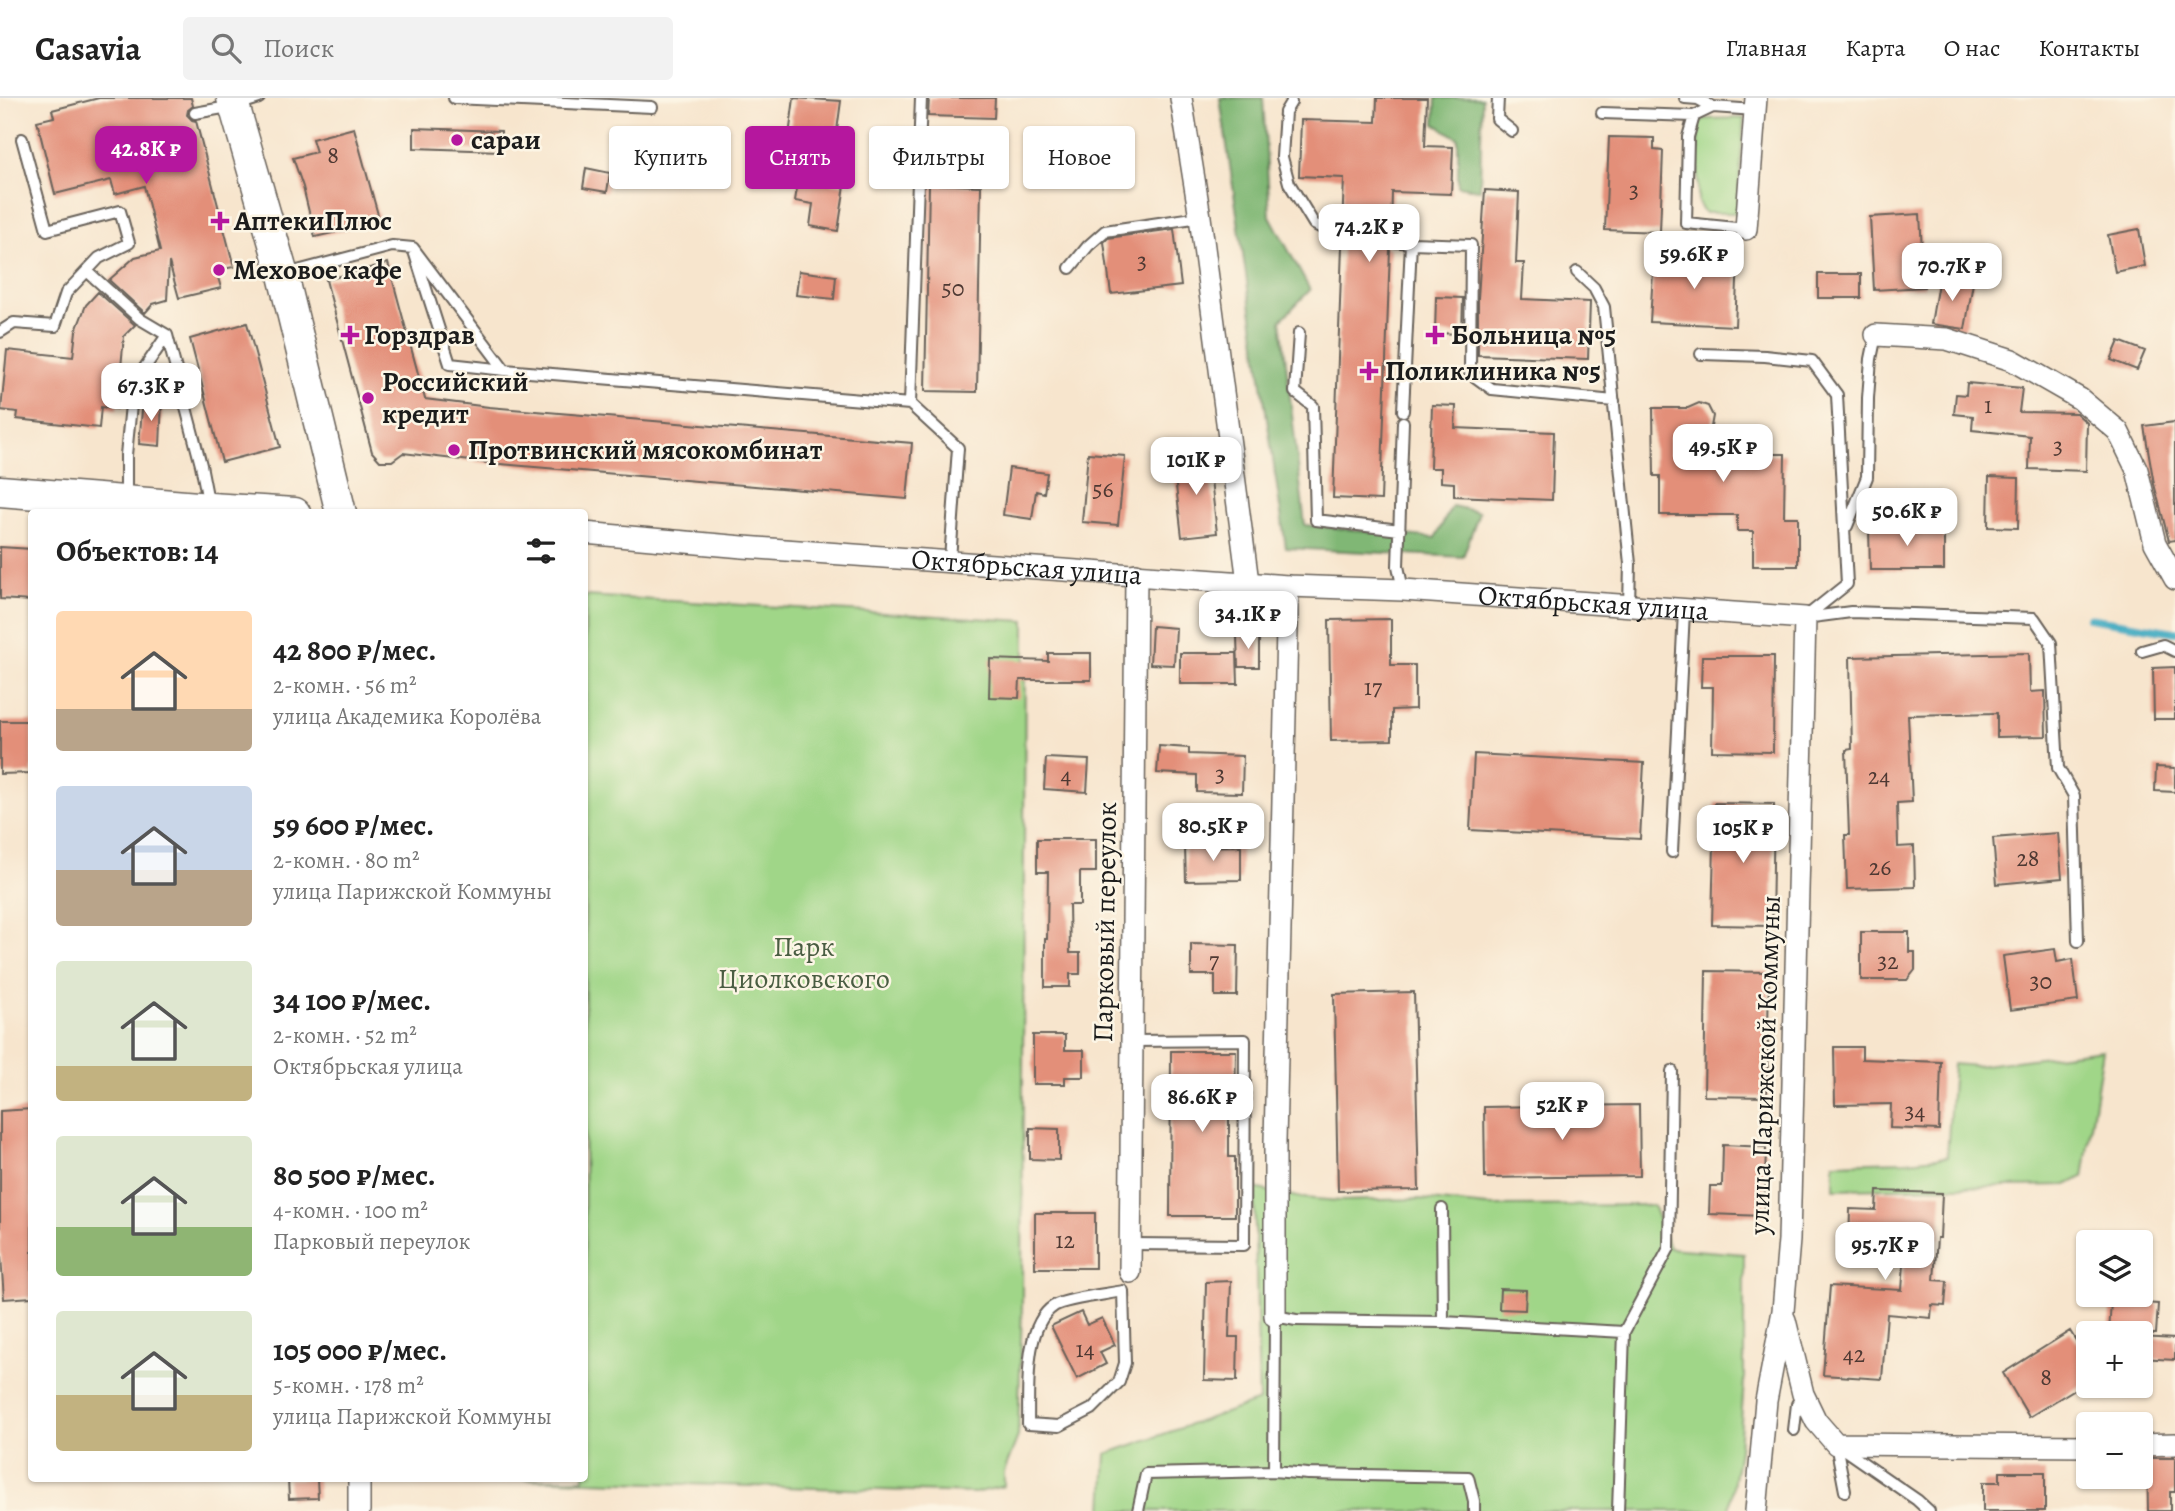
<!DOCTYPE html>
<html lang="ru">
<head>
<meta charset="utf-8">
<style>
  :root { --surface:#fff; --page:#f2f2f2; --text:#222; --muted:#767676; --line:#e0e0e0; --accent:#b5179e }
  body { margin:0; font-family:Alegreya,serif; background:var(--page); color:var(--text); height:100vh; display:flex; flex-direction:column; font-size:26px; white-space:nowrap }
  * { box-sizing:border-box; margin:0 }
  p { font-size:23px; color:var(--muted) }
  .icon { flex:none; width:38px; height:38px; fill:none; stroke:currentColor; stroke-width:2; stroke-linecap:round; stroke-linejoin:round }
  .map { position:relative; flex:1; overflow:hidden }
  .details { position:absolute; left:28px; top:411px; width:560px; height:973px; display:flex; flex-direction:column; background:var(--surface); border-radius:7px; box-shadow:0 2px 5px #0004 }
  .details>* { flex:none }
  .banner { position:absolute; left:609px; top:28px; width:665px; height:63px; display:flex; gap:14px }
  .fabs { position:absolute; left:2076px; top:1132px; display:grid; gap:14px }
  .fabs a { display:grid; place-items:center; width:77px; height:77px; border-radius:7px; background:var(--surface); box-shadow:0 2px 5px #0004; font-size:35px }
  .price { position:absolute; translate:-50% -60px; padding:0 16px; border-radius:14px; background:#fff; color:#222; font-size:23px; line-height:46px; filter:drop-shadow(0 2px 4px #0008) }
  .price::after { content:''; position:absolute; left:50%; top:42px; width:21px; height:16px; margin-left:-10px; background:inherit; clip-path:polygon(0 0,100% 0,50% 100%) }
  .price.active { background:var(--accent); color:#fff }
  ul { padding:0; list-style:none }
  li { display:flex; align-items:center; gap:21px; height:175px; padding:0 28px }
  li span { display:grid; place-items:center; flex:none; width:196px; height:140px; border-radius:7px; color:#555 }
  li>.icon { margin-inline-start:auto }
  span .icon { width:84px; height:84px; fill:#fffc; stroke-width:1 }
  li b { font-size:30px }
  h2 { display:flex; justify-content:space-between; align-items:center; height:84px; padding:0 28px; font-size:30px }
  .chip { padding:0 24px; border-radius:7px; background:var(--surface); box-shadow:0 2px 5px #0004; font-size:24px; line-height:63px }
  .chip.active { background:var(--accent); color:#fff }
  header { display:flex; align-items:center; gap:42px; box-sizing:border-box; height:98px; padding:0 35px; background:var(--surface); border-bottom:2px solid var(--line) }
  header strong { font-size:33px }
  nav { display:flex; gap:38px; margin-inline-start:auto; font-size:24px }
  .search { width:490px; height:63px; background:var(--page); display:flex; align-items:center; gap:18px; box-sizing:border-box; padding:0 24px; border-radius:7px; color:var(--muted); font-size:26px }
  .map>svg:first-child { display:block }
  .green { fill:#a0d688; stroke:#5e7952; stroke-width:2 }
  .forest { fill:#80b774; stroke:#4e6a48; stroke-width:2 }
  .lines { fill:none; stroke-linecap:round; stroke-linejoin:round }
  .stream { stroke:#41aac1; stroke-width:8 }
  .building { fill:#e38f79 }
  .lane-casing { stroke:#69625a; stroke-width:14 }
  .street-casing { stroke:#69625a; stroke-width:24 }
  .secondary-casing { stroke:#69625a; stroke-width:33 }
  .lane { stroke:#fff; stroke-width:10 }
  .street { stroke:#fff; stroke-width:21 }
  .secondary { stroke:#fff; stroke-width:30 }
  .poi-dot { fill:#b5179e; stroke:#fcf5e5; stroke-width:2.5 }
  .labels { text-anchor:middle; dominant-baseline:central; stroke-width:5; stroke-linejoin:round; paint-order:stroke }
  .number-label { font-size:24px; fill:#4e3933 }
  .poi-label { font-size:28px; font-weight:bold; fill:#1c1c1c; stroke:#fcf5e5; text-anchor:start }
  .street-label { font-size:28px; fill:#1c1c1c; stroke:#fcf5e5 }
  .park-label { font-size:28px; fill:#4a5d42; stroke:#fcf5e5 }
</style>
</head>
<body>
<header>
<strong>Casavia</strong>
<div class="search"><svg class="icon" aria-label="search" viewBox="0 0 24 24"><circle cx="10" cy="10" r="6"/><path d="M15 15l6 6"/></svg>Поиск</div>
<nav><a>Главная</a><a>Карта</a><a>О нас</a><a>Контакты</a></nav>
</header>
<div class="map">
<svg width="2175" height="1413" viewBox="0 0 2175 1413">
  <rect width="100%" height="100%" fill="#fcf5e5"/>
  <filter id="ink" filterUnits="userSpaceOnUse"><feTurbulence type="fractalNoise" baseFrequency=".0143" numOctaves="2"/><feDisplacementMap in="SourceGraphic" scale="14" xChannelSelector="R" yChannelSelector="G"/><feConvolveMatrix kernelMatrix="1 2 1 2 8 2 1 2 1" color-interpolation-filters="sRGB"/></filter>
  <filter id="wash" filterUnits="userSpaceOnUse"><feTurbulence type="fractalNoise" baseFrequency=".00686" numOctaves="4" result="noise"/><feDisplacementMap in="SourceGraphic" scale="28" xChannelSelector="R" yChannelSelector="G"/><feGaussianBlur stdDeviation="1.57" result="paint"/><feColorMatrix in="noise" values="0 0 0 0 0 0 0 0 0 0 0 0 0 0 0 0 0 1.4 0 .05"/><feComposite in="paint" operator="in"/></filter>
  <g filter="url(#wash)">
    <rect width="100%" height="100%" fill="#f7e5cd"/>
    <path class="green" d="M1744 20 1737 115H1704L1698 105V26L1704 21Z
      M585 498 1025 523 1022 1208 1018 1338 1004 1374V1388L975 1395 523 1381H584Z
      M2103 952 2083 1079 2067 1087 1834 1091V1065L1906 1063 1947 1059 1953 966 1976 968Z
      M1254 1090 1302 1100 1340 1103 1420 1101 1487 1108 1653 1107 1669 1150 1744 1156V1283L1739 1352 1729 1413H1103L1106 1356 1259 1303Z"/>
    <path class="forest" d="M1220 0H1263L1270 118 1310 192 1281 222 1305 427 1435 440 1452 408 1479 414 1463 459 1286 450Z
      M1436 0H1482L1480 92 1458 88V40L1435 26Z"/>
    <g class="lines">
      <path class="stream" d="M2089 520 2175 534"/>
    </g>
    <g id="blocks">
      <path class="building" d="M99 0H191L193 8 188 12 187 17 192 22 196 23 234 169 216 172 221 190 179 200 169 164 167 202 153 206 145 215 109 182 135 159 160 153 144 88 115 96 111 82 55 96 37 23 54 19 52 12Z
        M794 0 841 3 830 85 845 87 838 133 810 128 813 106 795 103 800 70 785 68Z
        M929 0H995L994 20 928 18Z
        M1377 0H1427L1425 48 1453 49 1451 96 1392 94 1391 135 1385 138 1383 143 1386 149 1390 151 1381 402 1333 400 1342 148 1349 144 1350 139 1342 131 1344 80 1299 78 1301 22 1376 24Z
        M354 30 380 124 315 139 303 89 293 60 316 54 312 41Z
        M414 30 501 33 500 53 414 50Z
        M1609 39 1654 40V52L1663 53 1660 134 1605 132Z
        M586 70 610 75 607 94 583 90Z
        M929 86 981 88 977 294 925 293Z
        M1485 92 1519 94 1516 165H1524L1522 201 1590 204 1588 261 1478 257V200Z
        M1920 116 1924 189 1874 192 1870 119Z
        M1174 131 1181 188 1111 196 1104 144 1108 140Z
        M2139 131 2145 168 2115 174 2108 137Z
        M1654 157 1738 161 1735 228 1650 224Z
        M388 165 425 301 489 309 912 345 907 401 488 365 403 355 392 363H380L372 354 326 182Z
        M799 173 836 178 834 201 796 197Z
        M1818 176H1861V200H1818Z
        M1939 179 1973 185 1965 231 1931 226Z
        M98 194 135 227 124 238 117 311 101 309 99 330 17 321 18 314 1 312 7 252 73 259 76 233 86 207Z
        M1436 199 1463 200 1462 236 1435 235Z
        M247 225 280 349 222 364 190 241Z
        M2119 243 2145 253 2137 272 2111 262Z
        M1967 285 2022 290 2019 314 2076 315 2087 325 2086 373 2029 371 2030 338 1972 332 1973 318 1954 316 1956 296 1966 297Z
        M143 301 162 302 160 348 139 346Z
        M1699 305 1708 308 1713 318 1707 350H1713V356H1785L1784 419H1798V468H1753V433H1737V417H1660V378H1654L1653 310H1688Z
        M1432 307 1456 308 1455 330 1554 334 1552 402 1454 398V385L1441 384V370H1430Z
        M2175 324V442L2169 443 2154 386 2144 328Z
        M1088 355 1125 358 1118 427 1082 424Z
        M1208 355 1217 435 1182 439 1174 371 1186 370 1185 357Z
        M1009 370 1047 375 1044 395 1036 393 1032 421 1003 417Z
        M1989 379 2019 380 2018 430 1988 429Z
        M1944 428V472H1870L1869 429Z
        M0 449 32 451V503L0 501Z
        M1391 521V567H1415V611L1392 612V642L1331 643 1329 522Z
        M1152 528 1176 530 1174 567 1150 566Z
        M1237 537H1259V569H1238Z
        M1048 555H1091V582H1020L1019 600 989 599 990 561 1048 563Z
        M1180 555H1237L1238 586H1180Z
        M2029 555 2030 594 2045 593 2046 638 1997 639V615L1908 617 1912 704 1897 705 1898 749 1914 748 1915 789 1847 791 1845 737H1849L1846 652 1852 651 1850 559Z
        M1702 558H1774L1773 654 1712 653 1713 589H1701Z
        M2175 569V621H2154L2153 570Z
        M0 623H32V675L0 676Z
        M1159 648 1189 650V656L1243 658 1242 695 1197 694V677L1157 675Z
        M1474 656 1644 665 1640 741 1470 732Z
        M1046 660 1089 662 1087 694 1044 691Z
        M2156 669 2175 670V694L2155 693Z
        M1715 705 1774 706 1772 828 1712 827Z
        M2058 735 2062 780 1997 786 1993 740Z
        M1037 741H1096V774H1080V807H1069L1070 855H1080V876H1070V889H1045V841H1047L1048 774H1037Z
        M1241 748V782L1186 783 1185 749Z
        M1861 834H1909V854H1915V872L1907 882H1861Z
        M1191 846 1238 847 1237 898H1215V877H1191Z
        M2055 851 2057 864 2073 861 2078 903 2010 912 2003 858Z
        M1706 873 1769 874 1767 999 1704 998Z
        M1414 894 1419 1092 1338 1093 1334 896Z
        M1033 937H1065V952H1084V979H1065V986H1033Z
        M1834 949H1862V961L1941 964 1939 1032 1890 1030 1891 1006 1835 1007Z
        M1171 953H1236L1235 1009H1229V1059H1235V1118H1170Z
        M1639 1007 1640 1078 1485 1080 1484 1009Z
        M32 1011V1199L4 1201 0 1144V1013Z
        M1030 1030 1059 1031V1062L1030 1061Z
        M1723 1047 1766 1049 1764 1118 1709 1116 1710 1088H1722Z
        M1877 1093 1942 1095 1940 1140H1937L1934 1182 1947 1183 1945 1208 1932 1207 1931 1220 1887 1216 1882 1281 1823 1277 1830 1188 1902 1192 1905 1152 1849 1150 1850 1111 1876 1112Z
        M1035 1115H1095V1170H1035Z
        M1231 1183 1229 1239H1238L1237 1283 1204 1282 1206 1184Z
        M1500 1191 1526 1192 1525 1212 1499 1211Z
        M2111 1203 2158 1206 2156 1236H2109Z
        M1081 1214 1087 1227 1102 1220 1115 1247 1100 1254 1106 1266 1077 1281 1051 1228Z
        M2070 1233 2088 1262V1283L2029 1319 2003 1275Z
        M2140 1239 2175 1241V1262L2140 1260Z
        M2147 1360H2175V1394H2170V1413H2148Z
        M2000 1374H2045V1413H1983V1384H2000Z
        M288 1381H317L318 1400 289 1401Z"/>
    </g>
  </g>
  <g filter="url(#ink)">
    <use href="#blocks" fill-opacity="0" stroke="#69625a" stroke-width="2"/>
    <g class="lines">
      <g class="lane-casing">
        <path id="lane" d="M454 0 652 9
          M921 0 910 306 958 350 950 462
          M1498 0 1497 21 1512 33
          M1685 0 1698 1 1713 9 1755 12
          M1291 4 1285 14 1282 59 1289 85 1314 126 1342 140
          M195 15 234 8 259 0
          M1602 15 1694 18 1713 9
          M1694 18 1688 39 1686 125 1746 131
          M1391 143 1411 145 1403 313
          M1411 145 1471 147 1470 275 1492 291 1614 303
          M1070 170 1088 148 1105 133 1200 119
          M87 173 140 221 167 237 201 367 209 408
          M1577 174 1594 190 1604 209 1630 466 1629 507
          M286 176 392 148 413 150
          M0 234 14 225 55 228 66 195 99 160 129 145 120 113 47 132 22 41
          M1299 235 1295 294 1313 308 1316 422 1400 432
          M1701 256 1765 258 1812 263 1837 297 1847 486 1807 518
          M505 272 413 150 450 266 505 272 910 306
          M126 402V357L133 287 167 237
          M1847 428 1867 379 1868 300 1871 261 1876 237
          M1403 492 1398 468 1403 324
          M1805 520 1851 514 2034 520 2051 545 2058 670 2074 698 2078 843
          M2142 553 2163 547 2175 553
          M1672 754 1684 513
          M1130 1146 1244 1147 1245 942 1132 943
          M1123 1193 1125 1265 1119 1284 1092 1311 1059 1328 1028 1326C1029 1293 1023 1228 1054 1208 1064 1201 1108 1196 1123 1193Z
          M1443 1224 1624 1234 1669 1150 1672 973
          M1794 1332 1797 1306 1803 1296
          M1274 1373 1275 1218 1296 1222 1443 1224 1442 1111
          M1845 1393 1836 1346 1917 1402 1929 1413
          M1138 1413 1146 1376 1274 1373 1308 1376 1468 1379 1474 1403V1413
          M1618 1413 1624 1234"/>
      </g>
      <g class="street-casing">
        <g id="street">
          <path d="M1181 0 1200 119 1248 484"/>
          <path d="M1746 131 1756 0"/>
          <path d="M1876 237 1947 241 2012 262 2080 301 2118 333 2137 372 2155 445 2175 481"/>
          <path id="s1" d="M584 435 743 449 1288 488 1403 492 1805 520 1789 1142 1783 1213 1766 1303 1756 1413"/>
          <path d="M1130 1174 1136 476"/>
          <path d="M1275 1218V1044L1288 488"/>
          <path d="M1785 1222 1803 1296 1816 1323 1836 1346 2088 1348"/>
          <path d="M2140 1347 2175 1346"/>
          <path d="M359 1381V1413"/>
        </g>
      </g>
      <g class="secondary-casing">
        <path id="secondary" d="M232 0 283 177 341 415
          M0 393 210 410 295 415"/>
      </g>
      <use href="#lane" class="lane"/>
      <use href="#street" class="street"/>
      <use href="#secondary" class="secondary"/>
    </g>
  </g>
  <g class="poi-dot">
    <circle cx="457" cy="42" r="7"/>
    <path d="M216.5 112.5h7v7h7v7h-7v7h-7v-7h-7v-7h7z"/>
    <circle cx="219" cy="172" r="7"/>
    <path d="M346.5 226.5h7v7h7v7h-7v7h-7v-7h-7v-7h7z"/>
    <path d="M1431.5 226.5h7v7h7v7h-7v7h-7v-7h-7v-7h7z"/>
    <path d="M1365.5 262.5h7v7h7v7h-7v7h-7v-7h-7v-7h7z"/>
    <circle cx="368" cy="300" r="7"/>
    <circle cx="454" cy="352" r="7"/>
  </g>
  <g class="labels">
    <g class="number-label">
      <text x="333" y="57">8</text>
      <text x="1634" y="92">3</text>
      <text x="1142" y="163">3</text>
      <text x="953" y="190">50</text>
      <text x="1988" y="307">1</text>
      <text x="2058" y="348">3</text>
      <text x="1103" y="391">56</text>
      <text x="1373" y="589">17</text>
      <text x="1220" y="676">3</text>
      <text x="1066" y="677">4</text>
      <text x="1879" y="678">24</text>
      <text x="2028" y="760">28</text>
      <text x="1880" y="769">26</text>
      <text x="1214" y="862">7</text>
      <text x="1888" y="863">32</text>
      <text x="2041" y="883">30</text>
      <text x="1915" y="1013">34</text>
      <text x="1065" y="1142">12</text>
      <text x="1085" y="1251">14</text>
      <text x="1854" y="1256">42</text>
      <text x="2046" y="1279">8</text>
    </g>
    <g class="poi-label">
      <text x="471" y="42">сараи</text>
      <text x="234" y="123">АптекиПлюс</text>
      <text x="233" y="172">Меховое кафе</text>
      <text x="364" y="237">Горздрав</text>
      <text x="1451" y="237">Больница №5</text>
      <text x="1385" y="273">Поликлиника №5</text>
      <text x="382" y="284">Российский<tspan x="382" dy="32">кредит</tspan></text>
      <text x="468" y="352">Протвинский мясокомбинат</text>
    </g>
    <g class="street-label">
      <text stroke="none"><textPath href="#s1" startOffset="444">Октябрьская улица</textPath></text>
      <text stroke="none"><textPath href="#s1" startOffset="1012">Октябрьская улица</textPath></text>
      <text transform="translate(1105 824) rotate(-89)">Парковый переулок</text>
      <text transform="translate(1765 967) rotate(-88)">улица Парижской Коммуны</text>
    </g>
    <g class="park-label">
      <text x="804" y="849">Парк<tspan x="804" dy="32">Циолковского</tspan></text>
    </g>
  </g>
</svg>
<div class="fabs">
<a><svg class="icon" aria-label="layers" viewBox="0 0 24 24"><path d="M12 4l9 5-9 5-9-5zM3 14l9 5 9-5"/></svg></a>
<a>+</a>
<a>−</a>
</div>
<b class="price active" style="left:146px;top:88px">42.8K ₽</b>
<b class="price" style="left:1369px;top:166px">74.2K ₽</b>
<b class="price" style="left:1694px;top:193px">59.6K ₽</b>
<b class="price" style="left:1952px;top:205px">70.7K ₽</b>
<b class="price" style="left:151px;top:325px">67.3K ₽</b>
<b class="price" style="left:1723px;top:386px">49.5K ₽</b>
<b class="price" style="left:1196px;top:399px">101K ₽</b>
<b class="price" style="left:1907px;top:450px">50.6K ₽</b>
<b class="price" style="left:1248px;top:553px">34.1K ₽</b>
<b class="price" style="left:1213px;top:765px">80.5K ₽</b>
<b class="price" style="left:1743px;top:767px">105K ₽</b>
<b class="price" style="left:1202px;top:1036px">86.6K ₽</b>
<b class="price" style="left:1562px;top:1044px">52K ₽</b>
<b class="price" style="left:1885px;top:1184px">95.7K ₽</b>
<div class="banner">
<a class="chip">Купить</a>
<a class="chip active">Снять</a>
<a class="chip">Фильтры</a>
<a class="chip">Новое</a>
</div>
<section class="details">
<h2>Объектов: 14<svg class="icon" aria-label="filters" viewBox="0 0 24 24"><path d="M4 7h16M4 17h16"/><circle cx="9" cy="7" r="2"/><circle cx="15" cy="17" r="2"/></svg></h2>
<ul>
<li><span style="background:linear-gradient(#ffd9b3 70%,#b9a48a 0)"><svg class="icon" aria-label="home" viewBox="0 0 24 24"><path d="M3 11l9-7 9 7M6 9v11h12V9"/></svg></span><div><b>42 800 ₽/мес.</b><p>2-комн. · 56 m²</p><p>улица Академика Королёва</p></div></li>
<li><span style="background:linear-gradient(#c9d6e8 60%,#b9a48a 0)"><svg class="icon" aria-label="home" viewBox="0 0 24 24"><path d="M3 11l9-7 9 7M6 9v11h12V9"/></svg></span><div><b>59 600 ₽/мес.</b><p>2-комн. · 80 m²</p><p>улица Парижской Коммуны</p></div></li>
<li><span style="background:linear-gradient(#dfe7d0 75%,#c2b280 0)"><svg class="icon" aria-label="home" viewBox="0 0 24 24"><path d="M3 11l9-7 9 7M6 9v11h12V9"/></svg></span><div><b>34 100 ₽/мес.</b><p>2-комн. · 52 m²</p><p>Октябрьская улица</p></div></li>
<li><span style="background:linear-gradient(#dfe7d0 65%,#8fb573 0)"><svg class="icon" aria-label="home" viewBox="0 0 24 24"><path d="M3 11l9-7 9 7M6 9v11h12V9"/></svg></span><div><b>80 500 ₽/мес.</b><p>4-комн. · 100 m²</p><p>Парковый переулок</p></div></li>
<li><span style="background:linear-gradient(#dfe7d0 60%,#c2b280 0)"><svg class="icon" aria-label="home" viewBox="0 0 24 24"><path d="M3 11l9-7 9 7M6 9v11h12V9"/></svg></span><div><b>105 000 ₽/мес.</b><p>5-комн. · 178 m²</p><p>улица Парижской Коммуны</p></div></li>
</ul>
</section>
</div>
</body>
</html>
